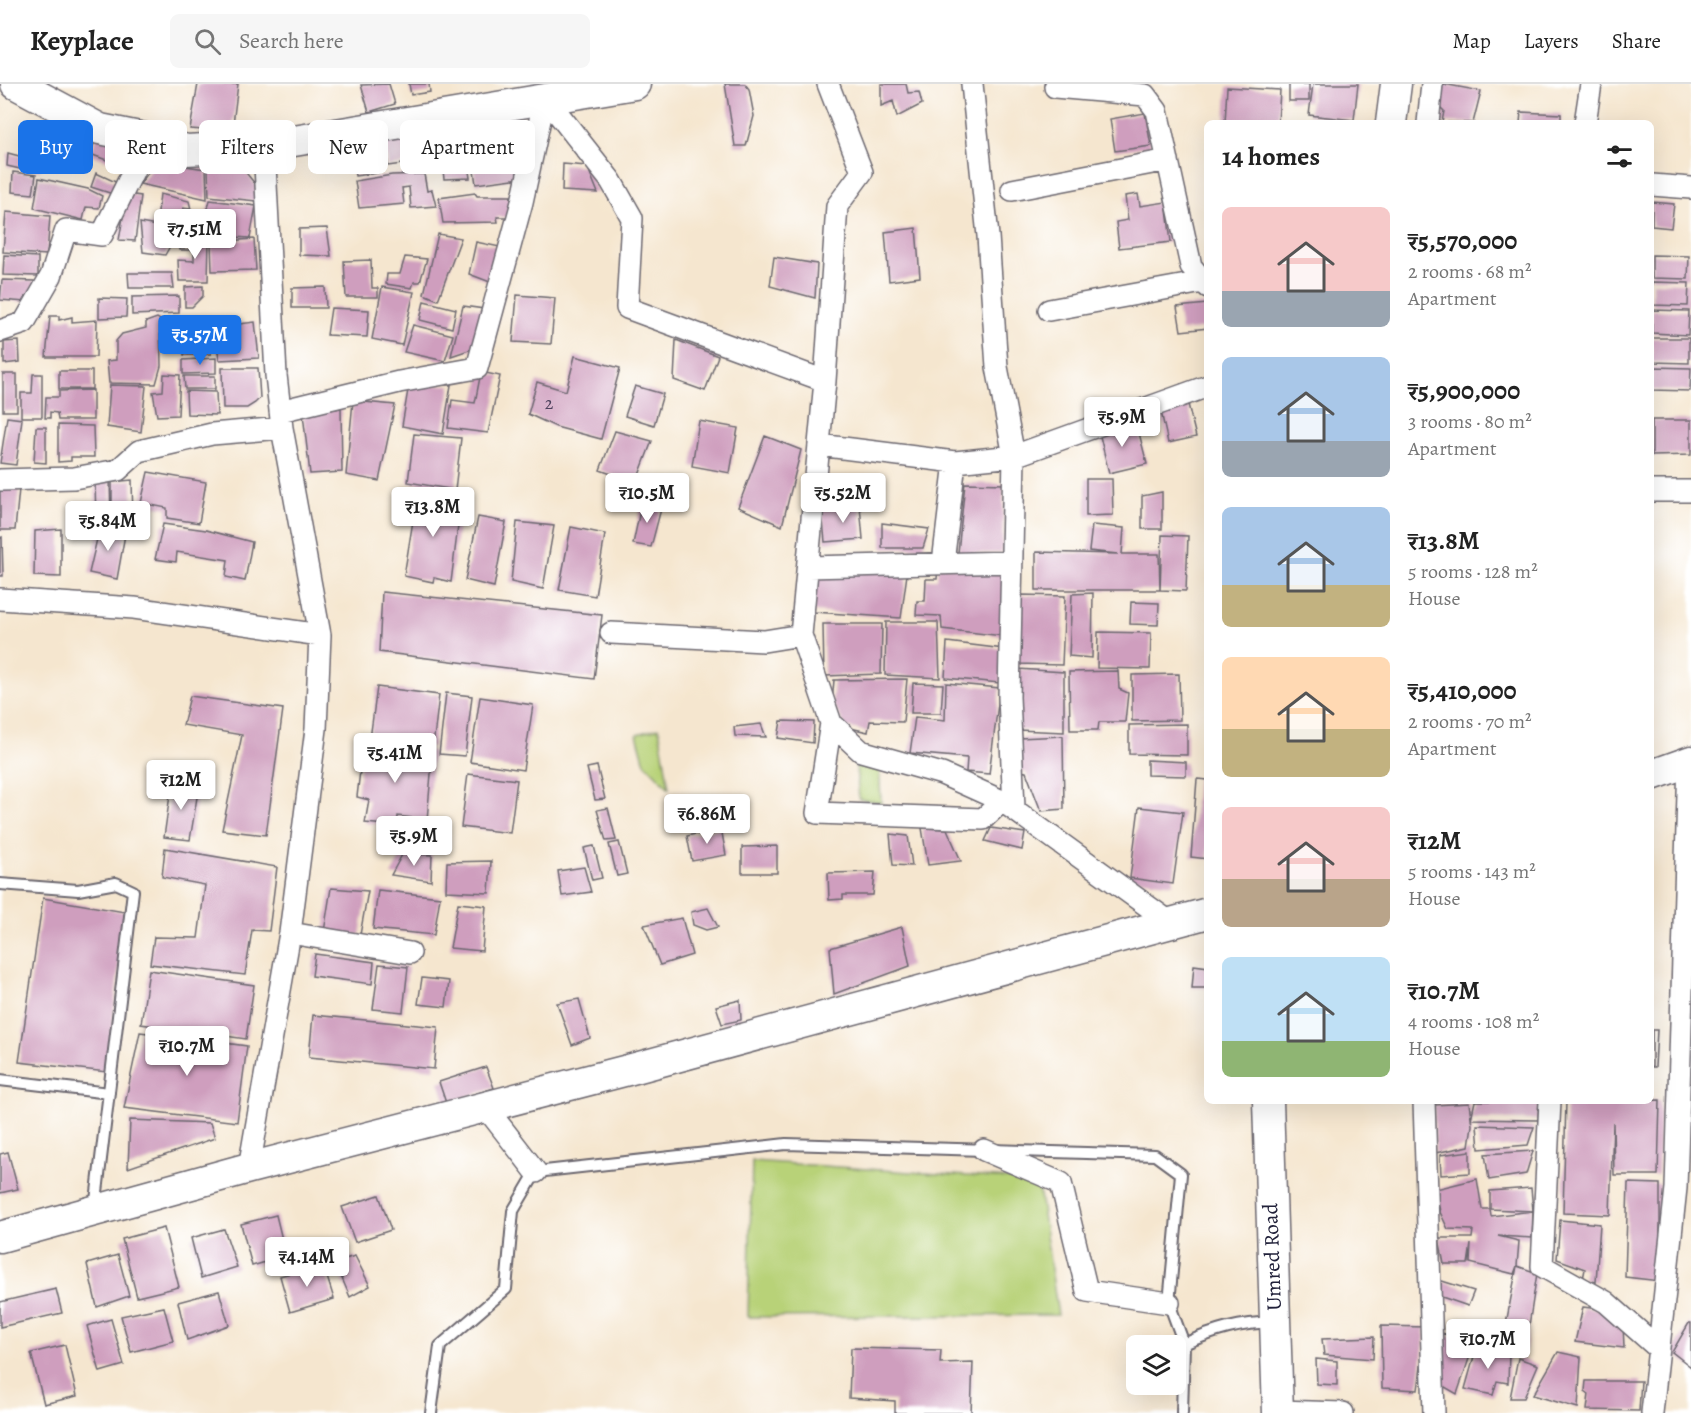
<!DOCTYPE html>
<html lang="en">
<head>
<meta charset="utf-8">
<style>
  :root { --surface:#fff; --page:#f6f6f6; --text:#222; --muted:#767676; --line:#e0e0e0; --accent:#1a73e8 }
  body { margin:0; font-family:Alegreya,serif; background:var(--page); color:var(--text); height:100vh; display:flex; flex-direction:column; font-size:22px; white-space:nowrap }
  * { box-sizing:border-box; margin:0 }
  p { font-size:20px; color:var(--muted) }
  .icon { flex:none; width:33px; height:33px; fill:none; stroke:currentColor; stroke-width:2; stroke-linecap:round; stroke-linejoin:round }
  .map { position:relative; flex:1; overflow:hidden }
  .details { position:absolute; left:1204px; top:36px; width:450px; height:984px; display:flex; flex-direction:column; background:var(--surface); border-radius:9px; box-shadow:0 6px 24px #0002 }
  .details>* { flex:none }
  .banner { position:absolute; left:18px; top:36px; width:570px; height:54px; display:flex; gap:12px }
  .tools { position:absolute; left:1126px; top:1251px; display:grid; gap:12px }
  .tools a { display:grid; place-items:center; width:60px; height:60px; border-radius:9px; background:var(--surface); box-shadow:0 6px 24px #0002; font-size:30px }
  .price { position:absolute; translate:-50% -51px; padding:0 14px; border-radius:6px; background:#fff; color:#222; font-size:20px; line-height:39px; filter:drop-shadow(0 2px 3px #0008) }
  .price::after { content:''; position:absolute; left:50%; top:36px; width:18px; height:14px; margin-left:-9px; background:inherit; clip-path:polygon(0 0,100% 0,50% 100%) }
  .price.current { background:var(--accent); color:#fff }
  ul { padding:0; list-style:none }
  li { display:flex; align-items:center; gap:18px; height:150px; padding:0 18px }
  li span { display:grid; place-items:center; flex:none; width:168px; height:120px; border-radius:9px; color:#555 }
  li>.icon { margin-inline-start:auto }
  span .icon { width:72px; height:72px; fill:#fffc; stroke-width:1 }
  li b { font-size:26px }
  h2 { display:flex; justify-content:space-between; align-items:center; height:72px; padding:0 18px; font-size:26px }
  .chip { padding:0 21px; border-radius:9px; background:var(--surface); box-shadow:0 6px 24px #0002; font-size:21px; line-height:54px }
  .chip.current { background:var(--accent); color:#fff }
  header { display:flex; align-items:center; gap:36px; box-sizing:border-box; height:84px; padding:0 30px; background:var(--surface); border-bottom:2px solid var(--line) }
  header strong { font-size:28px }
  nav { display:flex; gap:33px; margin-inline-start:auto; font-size:21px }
  .search { width:420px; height:54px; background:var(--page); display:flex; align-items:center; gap:15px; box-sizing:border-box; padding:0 21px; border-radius:9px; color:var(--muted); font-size:22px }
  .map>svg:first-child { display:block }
  .green { fill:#b8d278; stroke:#6d7a5a; stroke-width:1.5 }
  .building { fill:#cf9ebe }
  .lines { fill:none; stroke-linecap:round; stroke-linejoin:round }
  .lane-casing { stroke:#6c676f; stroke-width:14 }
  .street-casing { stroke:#6c676f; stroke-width:24 }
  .secondary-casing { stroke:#6c676f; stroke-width:33 }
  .lane { stroke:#fff; stroke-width:10 }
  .street { stroke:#fff; stroke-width:21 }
  .secondary { stroke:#fff; stroke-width:30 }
  .labels { text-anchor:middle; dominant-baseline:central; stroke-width:6; stroke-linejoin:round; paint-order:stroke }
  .number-label { font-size:18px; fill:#4d415c }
  .street-label { font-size:21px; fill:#22223b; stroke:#fff }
</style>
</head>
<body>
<header>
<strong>Keyplace</strong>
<div class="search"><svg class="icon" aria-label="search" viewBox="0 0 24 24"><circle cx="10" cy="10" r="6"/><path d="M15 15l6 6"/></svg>Search here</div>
<nav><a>Map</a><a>Layers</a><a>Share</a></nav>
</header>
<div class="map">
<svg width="1691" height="1329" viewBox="0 0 1691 1329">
  <rect width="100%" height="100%" fill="#fff"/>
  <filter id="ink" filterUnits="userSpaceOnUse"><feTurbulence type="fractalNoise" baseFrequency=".0167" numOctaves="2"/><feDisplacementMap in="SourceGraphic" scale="12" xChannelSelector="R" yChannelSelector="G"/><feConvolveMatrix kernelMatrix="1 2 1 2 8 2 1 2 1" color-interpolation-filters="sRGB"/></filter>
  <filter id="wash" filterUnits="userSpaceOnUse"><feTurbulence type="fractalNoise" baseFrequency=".008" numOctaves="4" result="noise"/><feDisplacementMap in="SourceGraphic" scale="24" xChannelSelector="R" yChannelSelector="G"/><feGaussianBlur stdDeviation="1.35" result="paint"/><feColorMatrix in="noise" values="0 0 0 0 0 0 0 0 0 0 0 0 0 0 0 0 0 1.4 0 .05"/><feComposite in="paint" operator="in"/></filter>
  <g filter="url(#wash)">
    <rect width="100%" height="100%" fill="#f5e6cf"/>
    <path class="green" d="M659 644 669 704 645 679 637 650Z
      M879 679 881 719 859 715 856 682Z
      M752 1077 1038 1097 1058 1231 748 1233Z"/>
    <g id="blocks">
      <path class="building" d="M198 0H238L232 48 190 45Z
        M389 0 395 20 369 28 361 1Z
        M409 0H429L430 8 411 11Z
        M725 0H745L749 5 754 32 746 62H735Z
        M881 0H906L908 9 919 8 922 20 897 33 893 17 881 22Z
        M1289 0H1309V17H1289Z
        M1313 0H1358L1354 36 1309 31Z
        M1443 0 1481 7 1473 39 1442 38 1444 27 1438 21Z
        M1227 3 1280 6 1278 39H1225Z
        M1521 28 1561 30V39H1520Z
        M1145 29 1151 62 1115 67 1110 35Z
        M521 36 526 70 519 71 521 94 476 100 467 41Z
        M32 39 72 51 67 71 53 68 47 74 26 67Z
        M423 43 424 77 388 82 384 45Z
        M97 52 133 65 126 83 90 70Z
        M372 56 378 89 355 92 349 60Z
        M466 67 470 94 444 95 441 68Z
        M8 69 23 73 20 85 7 82Z
        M25 77 42 81 40 87 23 84Z
        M156 78 206 85 207 115 140 100Z
        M563 80 587 82 598 109 562 107Z
        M236 82 243 85 256 101V117L209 112 208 85Z
        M13 88 36 91 33 110 12 108Z
        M96 89 118 99 113 110 91 103Z
        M424 90 427 107 432 106 436 122 411 124 409 103 402 104 404 120 359 124 355 97 392 91Z
        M39 94 88 105 102 112 99 124 86 123 83 136 34 124Z
        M475 109 477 112H511V133H497L498 138 443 139 439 114Z
        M127 110 141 112 135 157 119 156Z
        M160 110 189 117 191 125 183 124 185 140 157 137Z
        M1138 110 1140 122 1166 118 1171 158 1119 164 1116 138 1128 136 1125 112Z
        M210 116 256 122 250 154 201 151Z
        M1652 118 1674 120 1671 144 1652 142Z
        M6 128 50 132 47 171 3 168Z
        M140 139 179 146 165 171 143 168Z
        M327 144 331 172 299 171V145Z
        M916 144 920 193 889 197 885 148Z
        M438 150 461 154 438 216 424 210Z
        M179 154H209L208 197H179L178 176 194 177V166H180Z
        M254 155 256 186 212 187 211 158Z
        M476 158 500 163 490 198 469 190Z
        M4 171 38 173V192L3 191Z
        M1652 171 1689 172 1688 195 1652 194Z
        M405 173 427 175 420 198H414L412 204 386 200 387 190H400Z
        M774 173 817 180 815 214 770 202Z
        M371 176 372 204H378V213H346L344 177Z
        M128 189H172L174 204H129Z
        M2 196 34 197 35 212 26 213V218L0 216Z
        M1652 198 1689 199 1688 222 1652 221Z
        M203 202V212L192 223H185V203Z
        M325 203 326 224H292V204Z
        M382 203 414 208 402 261 372 255Z
        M517 211 555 214 551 260 513 258Z
        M179 212V229L132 231V213Z
        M99 214 127 215 126 233 99 234Z
        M424 217 456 225 452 244 420 236Z
        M1207 220 1208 244 1181 247 1177 223Z
        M463 222 484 225 475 264 451 272Z
        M331 224 369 226 367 253 327 251Z
        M1652 226 1689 227 1688 251 1652 249Z
        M50 232H59V236L72 233V238L97 236 96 273H46Z
        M157 234 160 236 161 282 156 300 109 299 107 277 116 276V257L122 250 146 244V238Z
        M255 238 259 274 219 276 215 243Z
        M413 241 453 251 445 277 404 268Z
        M210 244 211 270 184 271 183 245Z
        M1652 254H1689V279L1652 278Z
        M676 256 718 272 705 307 674 296Z
        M19 257 20 278 4 280V258Z
        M575 272 620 284 601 355 556 343 528 330 537 298 566 307Z
        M216 274V289L183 290V276Z
        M1652 283 1691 284 1690 307 1652 306Z
        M222 284H258L260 314 255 319 247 324H223Z
        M59 287H92V305H59Z
        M481 288 500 292 488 349 448 344 452 316 475 319Z
        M3 290H17V327H3Z
        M33 290H42V333H21V309H32Z
        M164 290 180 291 178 331 157 332 153 308 163 307Z
        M184 292H215V305H185Z
        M409 300 451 301 443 350 402 342Z
        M110 301 146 302 141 348 107 343Z
        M635 302 663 310 654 341 625 332Z
        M93 306V336H58L57 329 50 328V334H45L46 313H59V307Z
        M186 307 216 308 217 331 187 330Z
        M1187 316 1196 353 1168 359 1160 323Z
        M353 317 395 321 379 397 346 391Z
        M341 324 342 388 310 390 303 330Z
        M7 333 22 335 16 381 0 379Z
        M1652 336H1691V371L1652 372Z
        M699 337 738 344 730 389 692 382Z
        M1119 339 1121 349 1138 345 1147 380 1109 389 1098 344Z
        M58 341 93 342 94 373H71V377L58 378Z
        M36 343H46V379L34 378Z
        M615 347 652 357 636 399 600 386Z
        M414 350 461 354 455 406 408 398Z
        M765 352 801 366 782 442 738 423Z
        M148 388 206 398 199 439 167 434V424L141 419Z
        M110 395 111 435 96 436 95 397Z
        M1086 395H1112L1113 431 1086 432Z
        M132 396 133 435 112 436V398Z
        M965 399 1004 400 1002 469H958Z
        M4 405H19L15 446H0V406Z
        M418 406 448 411V416L461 418 451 498 434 494 433 498 404 492Z
        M1162 408V445H1142V412Z
        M642 417 662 421 651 463 633 460Z
        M860 422 863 455 825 458 822 425Z
        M478 433 506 438 494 503 465 496Z
        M517 438 554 442 543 505 511 498Z
        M882 439 929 445 923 464H882Z
        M163 440 206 446 252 458 245 497 226 493 228 476 177 468 176 478 155 475Z
        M1092 441 1124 444 1122 470H1159L1160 506H1036V468L1118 470 1089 467Z
        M100 442 126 445 117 495 89 489Z
        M571 443 605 450 595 512 559 506Z
        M61 445V493L34 492 35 447Z
        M1162 451 1188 452 1186 507 1160 506Z
        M2 453 3 492H0V454Z
        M938 482 1007 487 1003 552 942 545 941 532 916 531 917 517H925L926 495H937Z
        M908 483 901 534 814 528V487Z
        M382 508 602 531 594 595 379 568Z
        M1093 509 1092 574 1069 572 1072 510Z
        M1020 511 1065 512 1062 581 1017 580Z
        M1131 518 1159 519 1158 541 1130 540Z
        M886 538H938L940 594 885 591Z
        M823 540H882L881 590 824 592Z
        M1098 548 1151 549 1150 585 1097 584Z
        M947 558 1004 565 1000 599 945 594Z
        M1018 585 1064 588V648L1017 646Z
        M1118 587 1119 605 1128 609 1125 638H1099L1098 646H1070L1069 588Z
        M1179 590 1180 636 1132 637V591Z
        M907 595 903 638 870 637 868 648 846 643 832 619 834 596Z
        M913 599 943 600 941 629H911Z
        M946 599 1000 604 989 690 966 688 967 674 910 669 915 633 945 636Z
        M377 603 439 611 433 663 370 655Z
        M446 609 472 612 465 672 439 670Z
        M190 612 283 625 266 751 222 746 242 651 183 641Z
        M480 613 533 621 523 686 470 678Z
        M781 637 814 638 813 659 778 654Z
        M761 640 766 653 735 652 734 643Z
        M1187 640V671L1129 670V641Z
        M1063 652 1064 725 1041 727 1026 688 1018 687 1019 654Z
        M363 661 433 667 427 736 398 732 397 742 365 739 369 716 357 713Z
        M1147 676 1186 678V692L1147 691Z
        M597 682 605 715 595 716 587 684Z
        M468 690 517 696 510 749 461 743Z
        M1197 695 1208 696V775L1191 773Z
        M172 697 199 701 190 756 164 753Z
        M1139 723 1183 728 1173 800 1130 794Z
        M608 724 616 756 606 757 597 726Z
        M721 744 726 771 692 777 687 752Z
        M922 744 947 745 961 777 928 781Z
        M991 744 1025 749 1022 766 985 757Z
        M890 750 908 752 912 782 893 781Z
        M619 758 627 790 617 792 609 760Z
        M594 762 602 794 592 796 584 764Z
        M777 762V789H742V763Z
        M165 764 277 783 269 847 252 846 245 891 150 880 154 853 198 854 202 824 205 801 162 793Z
        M403 769 432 771 431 797 391 791Z
        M491 777 489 809 446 807 447 778Z
        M584 783 591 808 562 812 558 787Z
        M875 788 873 811H843V815L829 816 828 789Z
        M331 804 368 807 360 851 324 848Z
        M378 806 440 813 434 851 373 845Z
        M43 814 125 828 107 988 19 978Z
        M458 819 486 822 482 867 450 864Z
        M708 824 718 843 706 846 693 841 691 828Z
        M682 834 692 871 660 881 644 841Z
        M902 843 910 882 834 910 830 864Z
        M315 870 374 878 372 900 312 892Z
        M379 880 408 883 403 928 373 925Z
        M1194 881 1208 883V904H1192Z
        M149 886 254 901 246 955 141 940Z
        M422 894 449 897 446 923 418 920Z
        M579 915 590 954 572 961 557 919Z
        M740 916 741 936 722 940 716 922Z
        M313 931 438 943 434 985 309 973Z
        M1652 946H1657L1655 983H1652Z
        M140 948 247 962 237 1038 124 1024Z
        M486 983 494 1004 446 1019 439 998Z
        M1660 1016 1658 1091H1614L1613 1039 1610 1131 1563 1129 1566 1017Z
        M1475 1017H1539L1538 1036 1471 1035Z
        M1469 1019 1472 1041 1469 1062 1435 1069 1434 1021Z
        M130 1036 210 1039 215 1054 128 1084Z
        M1477 1041 1534 1043 1528 1061 1479 1065Z
        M1470 1067V1089L1441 1091 1440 1071Z
        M1533 1067 1526 1090 1489 1096 1485 1070Z
        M8 1068 18 1105 0 1109V1070Z
        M1477 1095 1482 1125H1490L1491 1132 1533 1127 1490 1125V1107L1531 1104 1533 1127 1532 1154 1498 1152 1519 1157 1517 1182 1537 1189 1525 1268 1502 1261 1517 1182 1514 1190 1470 1179 1471 1160 1468 1180H1444L1439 1154H1472L1473 1146 1448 1145 1440 1128 1436 1105Z
        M1628 1099 1660 1100V1197L1625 1193Z
        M379 1111 391 1146 355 1158 342 1123Z
        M276 1131 286 1172 252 1182 241 1140Z
        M1560 1136 1600 1140 1596 1198 1583 1195 1585 1185 1557 1175Z
        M164 1144 179 1203 137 1213 122 1155Z
        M224 1145 237 1183 201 1194 191 1154Z
        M118 1171 129 1212 97 1223 87 1180Z
        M355 1172 370 1202 350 1213 335 1178Z
        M323 1180 334 1215 290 1228 280 1192Z
        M1442 1197 1474 1207 1468 1222 1436 1211Z
        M56 1205 62 1229 0 1243V1218Z
        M219 1207 229 1241 187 1256 178 1218Z
        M164 1223 173 1257 131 1268 121 1232Z
        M1583 1223 1607 1226 1623 1241 1624 1264 1575 1258Z
        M111 1235 124 1281 100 1288 87 1242Z
        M1689 1239H1691V1283L1672 1268Z
        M1381 1242 1426 1243 1418 1306 1382 1304Z
        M1442 1249 1474 1260 1457 1310 1438 1299Z
        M1374 1253 1373 1275 1324 1271 1322 1255Z
        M65 1261 77 1312 44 1320 31 1269Z
        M1477 1262 1509 1269 1508 1299 1497 1297 1493 1311 1465 1305Z
        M851 1264 941 1266 940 1279 973 1278 971 1329H895V1317L849 1314Z
        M1558 1268 1581 1273 1578 1324 1533 1311Z
        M1518 1274 1538 1281 1524 1314H1510Z
        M1316 1275 1337 1277V1301L1317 1300Z
        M1586 1297H1641L1639 1327 1587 1326 1589 1310 1585 1307Z"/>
    </g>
  </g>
  <g filter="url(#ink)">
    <use href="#blocks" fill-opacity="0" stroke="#6c676f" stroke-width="1.5"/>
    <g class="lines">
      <g class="lane-casing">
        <path id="lane" d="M0 800 78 806 116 799 133 807 95 1125
          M0 996 109 1009
          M431 1329 440 1262 506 1205 513 1127 536 1088 786 1060 1155 1071 1181 1090 1169 1219 1184 1260
          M1182 1329 1184 1260C1215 1246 1240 1239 1274 1238"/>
      </g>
      <g class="street-casing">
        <path id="street" d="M828 0 862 88 837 122 825 297 801 551 831 639 861 667 942 690 1002 717 1171 839
          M972 0 988 152 997 283 1014 372 1009 613 1014 724
          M1055 3 1145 11 1157 27 1191 182 1208 203
          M1428 39 1432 0
          M1585 39 1591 0
          M1652 101 1691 104
          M1012 106 1168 76
          M1049 226 1203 198
          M0 247 24 239 51 192 66 146 102 151 149 55
          M280 327 399 298 477 284 522 118 545 13 611 97 632 134 627 224 825 297
          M819 361 955 378 1014 372 1208 302
          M0 396 74 394 118 386 139 367 212 350 282 344
          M1652 407H1691
          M943 479 955 378
          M808 483 1012 478
          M0 515 134 524 320 551
          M611 549 764 557 801 551
          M831 639 817 729 983 735 1002 717
          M290 849 410 869
          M1424 1017 1434 1329
          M1550 1017 1542 1182 1606 1218 1659 1265
          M491 1030 536 1088
          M984 1066 1061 1099 1087 1207 1169 1219
          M249 1084 290 849 316 645 320 551 282 344 276 291 264 62
          M1278 1327 1343 1329
          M1652 1329 1676 1104 1689 677"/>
      </g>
      <g class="secondary-casing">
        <path id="secondary" d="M16 0 100 45 149 55 186 66 264 62 635 0
          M1391 39 1396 0
          M1652 691 1691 677
          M1268 1017 1278 1329
          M0 1153 249 1084 628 986 1208 829"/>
      </g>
      <use href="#lane" class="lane"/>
      <use href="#street" class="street"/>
      <use href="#secondary" class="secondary"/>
    </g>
  </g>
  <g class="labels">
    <g class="number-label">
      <text x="549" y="319">2</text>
    </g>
    <g class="street-label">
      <text transform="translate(1272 1173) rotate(-92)">Umred Road</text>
    </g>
  </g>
</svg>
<div class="tools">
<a><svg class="icon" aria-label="layers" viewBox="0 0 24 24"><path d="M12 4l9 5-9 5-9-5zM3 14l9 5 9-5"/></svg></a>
</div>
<b class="price" style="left:195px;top:176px">₹7.51M</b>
<b class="price current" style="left:200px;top:282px">₹5.57M</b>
<b class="price" style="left:1122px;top:364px">₹5.9M</b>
<b class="price" style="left:647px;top:440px">₹10.5M</b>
<b class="price" style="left:843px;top:440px">₹5.52M</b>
<b class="price" style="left:433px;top:454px">₹13.8M</b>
<b class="price" style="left:108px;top:468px">₹5.84M</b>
<b class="price" style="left:395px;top:700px">₹5.41M</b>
<b class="price" style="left:181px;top:727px">₹12M</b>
<b class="price" style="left:707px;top:761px">₹6.86M</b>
<b class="price" style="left:414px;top:783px">₹5.9M</b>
<b class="price" style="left:187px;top:993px">₹10.7M</b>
<b class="price" style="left:307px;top:1204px">₹4.14M</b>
<b class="price" style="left:1488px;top:1286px">₹10.7M</b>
<div class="banner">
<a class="chip current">Buy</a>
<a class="chip">Rent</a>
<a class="chip">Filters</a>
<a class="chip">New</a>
<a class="chip">Apartment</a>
</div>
<section class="details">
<h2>14 homes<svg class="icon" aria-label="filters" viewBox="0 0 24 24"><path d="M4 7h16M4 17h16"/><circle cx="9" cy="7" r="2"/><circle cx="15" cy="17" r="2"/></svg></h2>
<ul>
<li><span style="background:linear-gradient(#f6c9c9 70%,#9aa5b1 0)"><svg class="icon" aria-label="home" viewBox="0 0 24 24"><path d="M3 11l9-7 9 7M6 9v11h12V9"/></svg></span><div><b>₹5,570,000</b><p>2 rooms · 68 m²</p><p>Apartment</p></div></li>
<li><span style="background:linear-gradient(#a9c7e8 70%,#9aa5b1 0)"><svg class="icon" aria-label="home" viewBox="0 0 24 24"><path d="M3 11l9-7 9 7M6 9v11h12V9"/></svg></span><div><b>₹5,900,000</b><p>3 rooms · 80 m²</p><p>Apartment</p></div></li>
<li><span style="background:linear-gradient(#a9c7e8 65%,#c2b280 0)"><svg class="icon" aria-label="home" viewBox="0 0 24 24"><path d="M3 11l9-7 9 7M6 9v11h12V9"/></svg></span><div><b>₹13.8M</b><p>5 rooms · 128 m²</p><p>House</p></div></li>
<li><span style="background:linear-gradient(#ffd9b3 60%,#c2b280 0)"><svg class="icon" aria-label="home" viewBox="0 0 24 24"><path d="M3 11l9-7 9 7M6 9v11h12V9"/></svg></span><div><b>₹5,410,000</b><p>2 rooms · 70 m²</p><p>Apartment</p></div></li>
<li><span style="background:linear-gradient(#f6c9c9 60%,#b9a48a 0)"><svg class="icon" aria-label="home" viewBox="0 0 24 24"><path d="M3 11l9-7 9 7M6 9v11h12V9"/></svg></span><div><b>₹12M</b><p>5 rooms · 143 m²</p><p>House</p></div></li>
<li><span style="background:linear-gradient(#bfe0f5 70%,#8fb573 0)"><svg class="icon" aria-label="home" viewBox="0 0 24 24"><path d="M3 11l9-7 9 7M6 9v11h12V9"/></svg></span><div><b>₹10.7M</b><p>4 rooms · 108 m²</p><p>House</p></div></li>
</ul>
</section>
</div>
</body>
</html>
